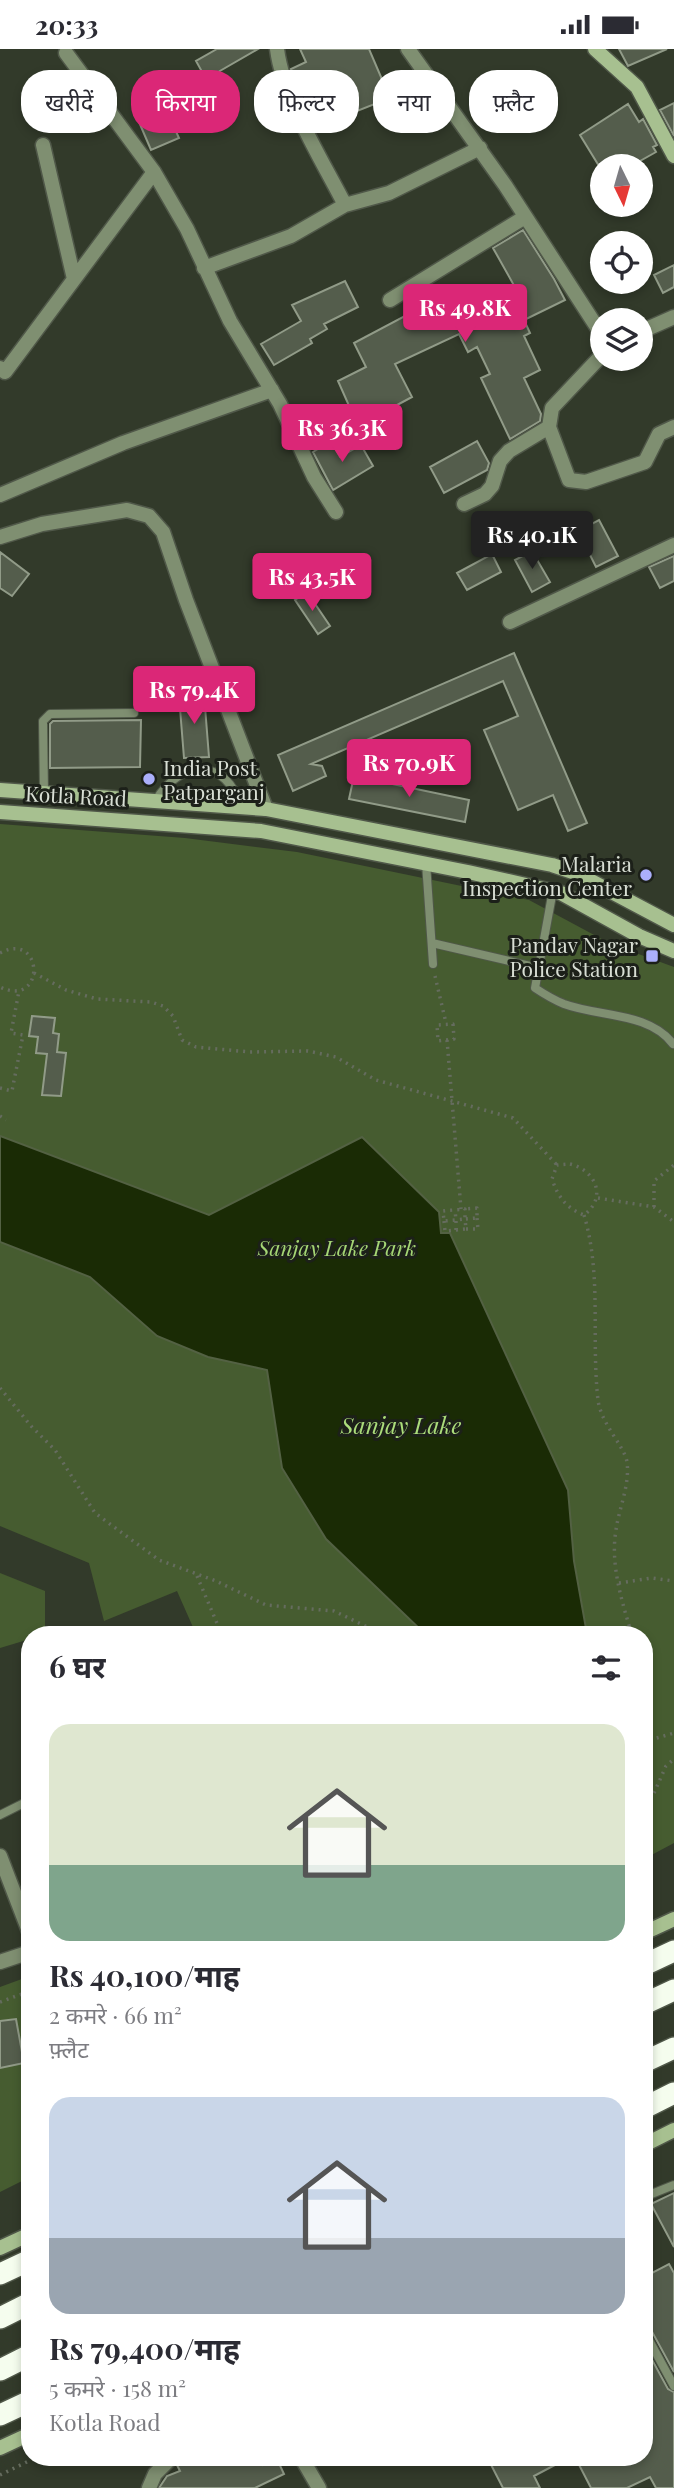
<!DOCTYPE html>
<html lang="hi">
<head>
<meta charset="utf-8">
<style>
  :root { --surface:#fff; --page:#f7f7f7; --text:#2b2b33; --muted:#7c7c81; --accent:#db2777 }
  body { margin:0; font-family:"Playfair Display","Noto Sans Devanagari",serif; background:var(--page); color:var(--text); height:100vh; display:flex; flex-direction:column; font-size:26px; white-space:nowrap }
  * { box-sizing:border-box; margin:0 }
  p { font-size:23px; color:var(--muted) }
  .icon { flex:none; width:38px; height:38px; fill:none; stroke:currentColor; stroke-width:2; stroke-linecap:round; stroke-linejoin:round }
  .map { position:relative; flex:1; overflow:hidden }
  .drawer { position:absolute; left:21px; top:1577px; width:632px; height:840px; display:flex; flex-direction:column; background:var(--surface); border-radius:28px; box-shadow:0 4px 10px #0003 }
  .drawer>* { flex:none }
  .hud { position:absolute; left:21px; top:21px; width:634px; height:63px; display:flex; gap:14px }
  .needle { width:46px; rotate:175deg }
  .buttons { position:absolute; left:590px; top:105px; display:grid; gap:14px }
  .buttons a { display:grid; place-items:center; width:63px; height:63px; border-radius:50%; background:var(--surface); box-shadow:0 4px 10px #0003; font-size:35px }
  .price { position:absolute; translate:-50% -60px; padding:0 16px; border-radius:7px; background:var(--accent); color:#fff; font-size:23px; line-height:46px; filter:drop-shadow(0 2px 4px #0008) }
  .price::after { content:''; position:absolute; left:50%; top:42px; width:21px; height:16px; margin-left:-10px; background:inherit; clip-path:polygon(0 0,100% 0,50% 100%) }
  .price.current { background:#222; color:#fff }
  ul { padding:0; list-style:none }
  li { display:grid; align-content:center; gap:14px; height:371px; padding:0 28px }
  li span { display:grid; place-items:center; height:217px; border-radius:21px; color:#555 }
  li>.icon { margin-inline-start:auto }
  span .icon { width:126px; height:126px; fill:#fffc; stroke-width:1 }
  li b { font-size:30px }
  h2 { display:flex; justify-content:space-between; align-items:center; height:84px; padding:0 28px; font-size:30px }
  .chip { padding:0 24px; border-radius:28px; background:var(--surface); box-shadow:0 4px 10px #0003; font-size:24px; line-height:63px }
  .chip.current { background:var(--accent); color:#fff }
  .status { display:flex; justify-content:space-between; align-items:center; height:49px; padding:0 35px; background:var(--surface); direction:ltr }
  .status svg { height:19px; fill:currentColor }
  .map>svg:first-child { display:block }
  .green { fill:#465c30 }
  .water { fill:#1a2b05; stroke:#536143; stroke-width:2 }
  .building { fill:#545d4c; stroke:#919b88; stroke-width:2 }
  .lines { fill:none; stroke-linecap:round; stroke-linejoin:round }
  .lane-casing { stroke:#505849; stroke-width:10 }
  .street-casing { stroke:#505849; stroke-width:17 }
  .secondary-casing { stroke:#505849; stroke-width:17 }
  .highway-casing { stroke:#505849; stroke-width:24 }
  .path { stroke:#656c5e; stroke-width:3.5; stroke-dasharray:2 5; stroke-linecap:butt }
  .lane { stroke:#7f8f71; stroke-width:8 }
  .street { stroke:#7f8f71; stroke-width:14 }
  .secondary { stroke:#a7c090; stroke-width:14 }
  .highway { stroke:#f5fdee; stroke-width:21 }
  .poi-dot { fill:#abaffb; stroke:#1c2019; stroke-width:2.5 }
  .labels { text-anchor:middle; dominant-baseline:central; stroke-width:6; stroke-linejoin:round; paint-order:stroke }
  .poi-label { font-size:21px; fill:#d8ded4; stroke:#1c2019; text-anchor:end }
  .street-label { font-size:21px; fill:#d8ded4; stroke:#1c2019 }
  .park-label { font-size:21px; font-style:italic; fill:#a5d675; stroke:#1c2019 }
  .water-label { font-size:23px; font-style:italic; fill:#abdc7b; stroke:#1c2019 }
</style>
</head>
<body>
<div class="status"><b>20:33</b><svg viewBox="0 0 49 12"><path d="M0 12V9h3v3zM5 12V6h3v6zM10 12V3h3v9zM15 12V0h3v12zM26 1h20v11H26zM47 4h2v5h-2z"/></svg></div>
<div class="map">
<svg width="674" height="2439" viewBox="0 0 674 2439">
  <rect width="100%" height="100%" fill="#323a2a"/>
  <path class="green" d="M0 775 185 789 297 803 529 851 611 895 674 918V1794L644 1810V1586L196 1585 177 1542 104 1572 89 1514 0 1477Z
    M0 1524 45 1542V1585L30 1586V1590L0 1599Z
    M30 1927V2128L0 2143V1938Z"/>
  <path class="water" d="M0 1087 209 1166 362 1088 439 1163 441 1184H450L568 1441 574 1512 587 1585H425L326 1490 282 1419 267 1321 208 1308 157 1287 90 1228 0 1193Z"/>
  <path class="building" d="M217 0H258L206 30 196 12Z
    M300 0H369L390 49 342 68 340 62 326 68 319 51 305 57 291 20 306 13Z
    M619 0H667L628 17Z
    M674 54V87L660 61Z
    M628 55 639 73 643 70 657 96 653 98 656 103 631 117H599L580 86Z
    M156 66 159 71 169 67 179 89 151 101 139 73Z
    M523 181 554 230 565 251 524 271 530 284 524 287 540 321 524 329 541 365 540 372 510 390 481 329 490 325 477 298 468 303 459 285 395 315 412 348 358 377 338 332 366 318 354 294 435 251 447 273 516 240 493 199Z
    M674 216V238L663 244 654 226Z
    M345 232 358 258 324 275 327 280 310 290 312 294 274 316 261 295 301 272 292 256Z
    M331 392 340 408 361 396 373 417 333 441 313 403Z
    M477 392 489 414 487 421 444 444 430 418Z
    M599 471 618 507 596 518 578 482Z
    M532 502 550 533 532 543 515 511Z
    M0 503 29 525 12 547 0 539Z
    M492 505 501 523 467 541 457 524Z
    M674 507V532L660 539 649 518Z
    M307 543 330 577 318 585 295 551Z
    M514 604 587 774 568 782 553 746 518 761 484 681 518 667 503 632 311 715 322 717 326 727 293 742 278 706Z
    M204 645 209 708 184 709 179 647Z
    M141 671 140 718 50 719V675L53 672Z
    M354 727 469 751 465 773 349 750Z
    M32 967 55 969 53 984 59 985 57 1003 66 1004 61 1047 42 1046 47 1005 36 1004 38 988 29 987Z
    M16 1970 24 2014 0 2019V1972Z
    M674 2144V2198L651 2155Z
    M669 2215 674 2224V2323L650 2279 644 2276V2228Z
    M644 2296 668 2340 674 2343V2439H656L650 2428 627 2439H591L575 2408H644Z
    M188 2408H259L263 2416 277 2410 284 2425 255 2439H159L167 2427 180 2422 177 2416Z
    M487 2408H570L534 2427 540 2439H503Z"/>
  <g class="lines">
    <g class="lane-casing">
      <path id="lane" d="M44 744 43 672 50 665 134 664
        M156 751C181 710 226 708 241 758
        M426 814 433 915
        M553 841 535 939C544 945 554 951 564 955 599 968 649 963 673 995
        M432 894 539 919
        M0 1766 30 1751
        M644 2148 674 2136
        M644 2282 674 2337"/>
    </g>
    <g class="street-casing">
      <path id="street" d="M277 0C283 49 322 111 345 156
        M408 0 505 136 602 286
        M66 4 154 123 187 180 230 272 280 355 314 428 336 463
        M43 96 74 230
        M204 219 291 187 345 156 389 144 480 99
        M390 251 525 168
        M640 283 674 268
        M602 306 552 359 549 378 569 431 586 433 645 413 659 385 674 378
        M0 319 5 323 154 123
        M0 446 123 394 272 341
        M464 455 485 445 492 437 500 412 509 402 549 378
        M0 488 42 475 127 461 149 467 163 483 186 551 266 760
        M510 573 674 496
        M0 1807 30 1885
        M0 1913 30 1903
        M301 2408 319 2439
        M149 2439 155 2425 172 2408"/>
    </g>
    <g class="secondary-casing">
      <path id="secondary" d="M595 0 637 38 674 107
        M0 741 266 760 552 816 576 824 674 876
        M0 763 261 782 468 823 561 844 639 887 674 902
        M644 1884 674 1870
        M644 2096 674 2081
        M0 2199 30 2185
        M0 2399 30 2385"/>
    </g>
    <g class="highway-casing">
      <path id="highway" d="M644 1916 674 1902
        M644 1955 674 1941
        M644 2013 674 1999
        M644 2059 674 2044
        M0 2225 30 2211
        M0 2269 30 2254
        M0 2321 30 2306
        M0 2366 30 2352"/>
    </g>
    <path class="path" d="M0 904C44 881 46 960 0 938
      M34 924 66 941 97 950 151 953 163 957 173 967 182 991 196 998 250 1003 308 1002 336 1008 376 1031 513 1069 557 1116
      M435 927 446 974
      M453 975 454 990 438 992 437 976Z
      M447 991 461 1160
      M0 1039 12 1042 23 986 11 984 19 942
      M0 1067 6 1071
      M570 1115C595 1121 608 1148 584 1166 566 1159 558 1148 552 1130L557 1116Z
      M598 1149 654 1158 674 1173
      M654 1158V1132L674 1116
      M584 1166C602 1226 591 1289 598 1351 601 1375 625 1398 627 1413 630 1436 619 1459 616 1481 610 1515 622 1553 632 1586
      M444 1172 445 1182 456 1181V1171L465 1170V1160C458 1161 450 1161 443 1162L444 1172 456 1171 455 1161
      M466 1180H478L477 1169
      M456 1181 466 1180 465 1170 477 1169V1159L465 1160
      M0 1339 31 1377 55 1401 95 1464 159 1511 216 1532 266 1556 334 1562 384 1586
      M197 1527 222 1586
      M619 1534 652 1529 674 1532
      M364 1577 370 1586
      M644 1628 651 1685 644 1713
      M650 1691 674 1684
      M654 1744 666 1717 674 1710
      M0 1953 30 1942
      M0 2426 37 2408"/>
    <use href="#lane" class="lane"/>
    <use href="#street" class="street"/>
    <use href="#secondary" class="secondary"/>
    <use href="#highway" class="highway"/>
  </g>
  <g class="poi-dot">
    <circle cx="149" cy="730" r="7"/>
    <circle cx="646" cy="826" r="7"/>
    <rect x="645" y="900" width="14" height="14" rx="3.5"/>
  </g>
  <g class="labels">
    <g class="poi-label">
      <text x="163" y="718" text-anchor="start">India Post<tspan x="163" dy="24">Patparganj</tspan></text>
      <text x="632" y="814">Malaria<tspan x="632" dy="24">Inspection Center</tspan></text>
      <text x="638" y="895">Pandav Nagar<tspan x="638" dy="24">Police Station</tspan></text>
    </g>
    <g class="street-label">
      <text transform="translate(76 746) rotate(3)">Kotla Road</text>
    </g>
    <g class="park-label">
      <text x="337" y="1198">Sanjay Lake Park</text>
    </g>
    <g class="water-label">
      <text x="401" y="1375">Sanjay Lake</text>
    </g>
  </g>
</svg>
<div class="buttons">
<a><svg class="needle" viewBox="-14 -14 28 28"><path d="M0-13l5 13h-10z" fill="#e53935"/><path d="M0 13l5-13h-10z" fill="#7c7c81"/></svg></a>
<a><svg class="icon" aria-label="locate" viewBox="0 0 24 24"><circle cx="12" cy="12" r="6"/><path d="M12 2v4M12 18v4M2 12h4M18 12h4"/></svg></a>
<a><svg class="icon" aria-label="layers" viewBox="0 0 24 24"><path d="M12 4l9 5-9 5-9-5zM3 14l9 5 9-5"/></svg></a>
</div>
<b class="price" style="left:465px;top:295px">Rs 49.8K</b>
<b class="price" style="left:342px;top:415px">Rs 36.3K</b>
<b class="price current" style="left:532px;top:522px">Rs 40.1K</b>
<b class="price" style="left:312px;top:564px">Rs 43.5K</b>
<b class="price" style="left:194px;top:677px">Rs 79.4K</b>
<b class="price" style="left:409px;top:750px">Rs 70.9K</b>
<div class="hud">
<a class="chip">खरीदें</a>
<a class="chip current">किराया</a>
<a class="chip">फ़िल्टर</a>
<a class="chip">नया</a>
<a class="chip">फ़्लैट</a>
</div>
<section class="drawer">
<h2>6 घर<svg class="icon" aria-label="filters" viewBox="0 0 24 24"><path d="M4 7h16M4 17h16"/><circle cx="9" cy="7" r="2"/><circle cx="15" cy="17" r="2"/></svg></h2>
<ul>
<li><span style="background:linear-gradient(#dfe7d0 65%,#7fa58c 0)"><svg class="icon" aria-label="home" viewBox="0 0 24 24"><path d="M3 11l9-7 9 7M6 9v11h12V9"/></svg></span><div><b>Rs 40,100/माह</b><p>2 कमरे · 66 m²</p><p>फ़्लैट</p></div></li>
<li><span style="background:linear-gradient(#c9d6e8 65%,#9aa5b1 0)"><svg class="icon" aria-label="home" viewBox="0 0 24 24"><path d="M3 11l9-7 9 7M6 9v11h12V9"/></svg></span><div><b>Rs 79,400/माह</b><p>5 कमरे · 158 m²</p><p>Kotla Road</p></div></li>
</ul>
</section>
</div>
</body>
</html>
